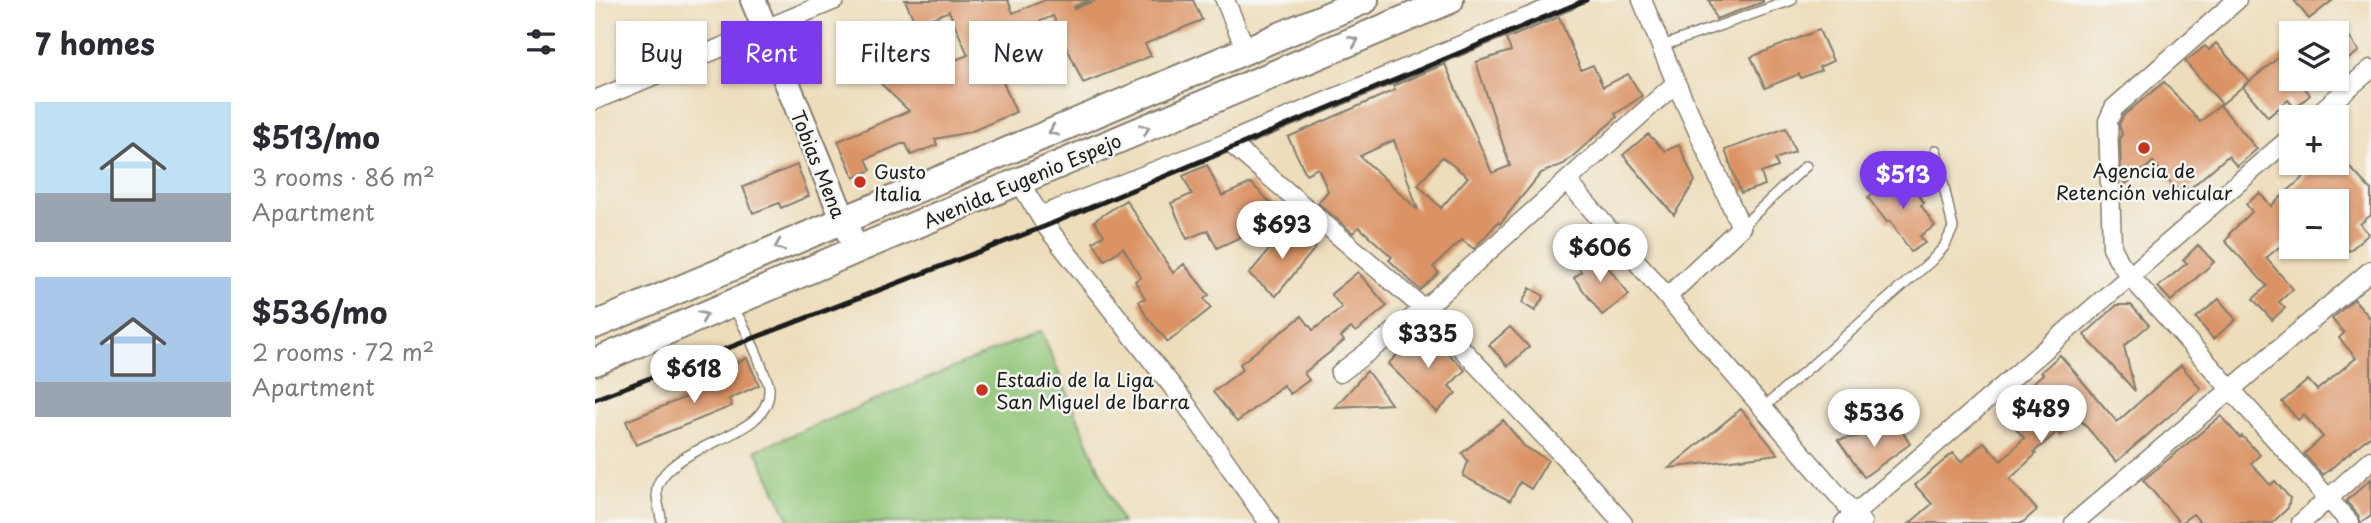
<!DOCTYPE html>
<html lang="en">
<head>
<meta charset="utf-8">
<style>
  :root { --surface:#fff; --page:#f7f7f7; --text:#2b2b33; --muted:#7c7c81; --accent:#7c3aed }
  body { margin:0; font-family:"Playpen Sans",sans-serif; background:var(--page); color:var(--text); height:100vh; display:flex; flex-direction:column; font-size:26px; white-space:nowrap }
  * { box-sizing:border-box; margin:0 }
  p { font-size:23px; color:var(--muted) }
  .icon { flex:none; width:38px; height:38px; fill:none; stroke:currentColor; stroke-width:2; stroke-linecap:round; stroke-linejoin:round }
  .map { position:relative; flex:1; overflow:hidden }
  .side { display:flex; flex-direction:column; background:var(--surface); width:595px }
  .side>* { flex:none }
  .banner { position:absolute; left:21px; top:21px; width:665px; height:63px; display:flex; gap:14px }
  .controls { position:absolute; left:1684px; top:21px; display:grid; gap:14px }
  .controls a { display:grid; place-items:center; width:70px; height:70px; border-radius:0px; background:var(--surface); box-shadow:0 2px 5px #0004; font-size:35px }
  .price { position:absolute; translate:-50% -60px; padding:0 16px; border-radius:24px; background:#fff; color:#222; font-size:23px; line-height:46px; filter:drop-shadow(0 2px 4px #0008) }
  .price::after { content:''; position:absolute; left:50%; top:42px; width:21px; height:16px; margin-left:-10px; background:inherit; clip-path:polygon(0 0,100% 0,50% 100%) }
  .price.active { background:var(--accent); color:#fff }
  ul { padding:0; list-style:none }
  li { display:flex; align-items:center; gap:21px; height:175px; padding:0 35px }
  li span { display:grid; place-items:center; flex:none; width:196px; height:140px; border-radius:0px; color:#555 }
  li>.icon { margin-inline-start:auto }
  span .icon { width:84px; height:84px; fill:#fffc; stroke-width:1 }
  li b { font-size:30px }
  h2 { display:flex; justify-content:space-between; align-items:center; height:84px; padding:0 35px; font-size:30px }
  .pill { padding:0 24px; border-radius:0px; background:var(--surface); box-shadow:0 2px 5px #0004; font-size:24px; line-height:63px }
  .pill.active { background:var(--accent); color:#fff }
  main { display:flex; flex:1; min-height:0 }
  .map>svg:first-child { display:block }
  .green { fill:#90c577; stroke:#56704a; stroke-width:2 }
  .building { fill:#db9365; fill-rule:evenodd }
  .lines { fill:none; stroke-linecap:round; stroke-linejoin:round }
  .lane-casing { stroke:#847c6c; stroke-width:12 }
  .street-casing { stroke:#847c6c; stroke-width:21 }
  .secondary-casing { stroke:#847c6c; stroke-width:28 }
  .primary-casing { stroke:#847c6c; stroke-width:30 }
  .lane { stroke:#fff; stroke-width:9 }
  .street { stroke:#fff; stroke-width:18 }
  .secondary { stroke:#fff; stroke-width:24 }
  .primary { stroke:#fff; stroke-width:26 }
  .rail { stroke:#1c1c1c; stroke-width:5 }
  .oneway { stroke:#999 }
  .poi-dot { fill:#c8321e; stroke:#f6f6f2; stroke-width:2.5 }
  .labels { text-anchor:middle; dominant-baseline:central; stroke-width:5; stroke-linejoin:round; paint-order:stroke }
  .street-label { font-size:19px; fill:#1c1c1c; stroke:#f6f6f2 }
  .poi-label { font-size:19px; fill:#1c1c1c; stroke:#f6f6f2; text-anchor:start }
</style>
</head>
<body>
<main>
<section class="side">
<h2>7 homes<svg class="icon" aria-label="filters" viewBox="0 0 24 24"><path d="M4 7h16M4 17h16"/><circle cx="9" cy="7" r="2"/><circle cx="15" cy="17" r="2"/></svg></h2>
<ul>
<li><span style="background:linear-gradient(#bfe0f5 65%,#9aa5b1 0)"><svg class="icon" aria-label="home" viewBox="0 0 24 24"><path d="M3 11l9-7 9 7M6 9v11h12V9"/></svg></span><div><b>$513/mo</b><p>3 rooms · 86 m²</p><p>Apartment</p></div></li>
<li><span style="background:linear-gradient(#a9c7e8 75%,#9aa5b1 0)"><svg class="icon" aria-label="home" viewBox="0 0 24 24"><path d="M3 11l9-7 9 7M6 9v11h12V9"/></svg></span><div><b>$536/mo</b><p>2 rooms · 72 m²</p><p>Apartment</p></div></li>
</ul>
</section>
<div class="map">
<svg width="1776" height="523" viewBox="0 0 1776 523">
  <rect width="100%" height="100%" fill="#f6f6f2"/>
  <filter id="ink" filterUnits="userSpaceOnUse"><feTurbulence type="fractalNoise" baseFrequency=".0143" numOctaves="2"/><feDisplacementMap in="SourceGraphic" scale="14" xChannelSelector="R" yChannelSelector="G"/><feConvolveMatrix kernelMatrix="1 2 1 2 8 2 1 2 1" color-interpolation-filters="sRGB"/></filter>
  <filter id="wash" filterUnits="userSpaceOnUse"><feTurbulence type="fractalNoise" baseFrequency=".00686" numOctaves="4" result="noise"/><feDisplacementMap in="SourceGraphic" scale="28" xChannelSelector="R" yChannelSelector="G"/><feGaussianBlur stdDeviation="1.57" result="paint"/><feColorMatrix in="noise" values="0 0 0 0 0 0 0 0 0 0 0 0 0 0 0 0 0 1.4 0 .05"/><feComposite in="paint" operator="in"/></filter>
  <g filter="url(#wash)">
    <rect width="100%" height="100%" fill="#edddbb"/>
    <path class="green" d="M446 331 527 523H196L161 450Z"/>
    <g id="blocks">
      <path class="building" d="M310 0H413L418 13 450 0H495L479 7V9L501 0H598L607 20 550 44 556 56 488 83 458 16 426 29 392 45 421 112 375 132 340 139 342 145 316 155 311 144H306L271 159 276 170 259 178 243 141 314 111 279 77 283 73 267 57 283 41 320 77 373 55 354 11 321 25Z
        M1114 0H1168V2L1121 19Z
        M1699 0H1738L1714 19Z
        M964 17 986 70 998 65 1008 87 1033 74 1047 96 1020 114 1022 117 969 164 946 173 905 224 903 222 879 249 867 240 838 267 844 273 825 290 794 260 797 257 764 227 758 233 723 203 733 191 723 168 711 174 693 137 800 90 798 86 850 64 897 173 915 166 881 62 916 51 911 39ZM799 140 810 172 823 210 765 156ZM847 157 873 177 846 208 823 185Z
        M1224 30 1238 61 1224 67 1226 70 1206 78 1204 74 1170 88 1156 57Z
        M1754 37 1764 51 1752 60 1742 46Z
        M1621 43 1654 81 1627 104 1590 62 1610 46 1614 50Z
        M1696 47V79H1719L1709 87 1715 95 1700 108 1693 100 1673 117 1648 87Z
        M1569 82 1605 122 1625 105 1662 149 1642 166 1633 156 1593 190 1590 186 1583 192 1558 162 1530 185 1528 174H1526L1525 137 1527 135 1524 124 1529 115Z
        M1191 128 1200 152 1180 159 1183 167 1166 173 1170 185 1146 193 1130 150Z
        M1053 134 1070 151 1084 145 1100 181 1079 215 1028 155Z
        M1724 163H1751L1776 190V215L1765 224 1774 234 1754 251 1741 237V201H1696V237L1671 258 1698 289 1684 302 1690 308 1677 320 1658 299 1672 286 1630 241 1635 236 1634 234 1657 212 1651 204 1665 193 1676 206Z
        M202 165 214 196 186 208 184 203 158 213 148 187Z
        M612 165 627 196 656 183 678 205 680 204 692 215 622 248 613 230 592 239 576 203 597 194 588 176Z
        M1303 173 1319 192 1321 191 1329 203 1326 205 1340 226 1325 236 1330 243 1316 252 1295 221 1292 222 1273 198Z
        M531 200 578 273 589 264 614 295 609 299 616 308 573 342 551 316 544 301 550 298 540 281 546 277 528 248 510 260 498 242 509 235 499 221Z
        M694 226 721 247 681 296 654 274Z
        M1603 245 1619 262 1576 301 1563 287 1592 263 1588 260Z
        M1001 251 1034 295 1007 315 979 278 986 272 982 265Z
        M763 272 792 306 761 332 756 328 746 337 749 341 709 373 714 380 695 394 688 385 642 422 618 392 648 369 645 364 707 316 718 330 747 308 736 294Z
        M935 288 949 296 940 311 927 303Z
        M1624 299 1641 320 1618 339 1601 318Z
        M1759 299 1776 319V435L1728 475 1709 454 1728 437 1709 415 1703 420 1687 402 1713 380 1722 390 1761 358 1744 338 1749 333 1737 319Z
        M1522 305H1536L1554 325 1529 346 1540 391 1489 335Z
        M915 327 934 347 913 366 894 345Z
        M828 329 870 370 854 386 861 393 842 412 793 364Z
        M1465 355 1522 422 1586 365 1606 389 1521 462 1485 419 1465 436 1462 432 1439 452 1441 454 1415 479 1442 510 1427 523H1315L1337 504 1320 485 1358 453 1366 462 1389 442 1406 461 1429 438 1406 411 1448 374 1446 372Z
        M152 358 164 385 134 399 137 406 41 445 31 421 134 380 129 369Z
        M772 371 796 404 740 407Z
        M1146 409 1183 454 1074 468Z
        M1626 416 1645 438 1647 436 1665 455 1656 463 1675 485 1680 481 1695 498 1693 508 1677 523H1606L1598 514 1585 523 1548 480Z
        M908 420 929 446 953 460 936 489 925 482 915 501 868 476 873 461 867 453Z
        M1306 429 1315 444 1269 477 1243 440Z
        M1776 479V516L1766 523 1763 515 1751 501Z"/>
    </g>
  </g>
  <g filter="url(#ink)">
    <use href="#blocks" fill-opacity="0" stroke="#847c6c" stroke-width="2"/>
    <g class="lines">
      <g class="lane-casing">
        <path id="lane" d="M1067 46 1197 0
          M1146 227 1211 166
          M1168 408 1336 261 1349 247 1358 228 1341 150
          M66 519C65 510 60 496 62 487 79 440 177 440 174 388 174 384 171 378 169 373 161 349 150 327 137 305"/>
      </g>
      <g class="street-casing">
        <path id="street" d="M630 0 651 50
          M1047 0 1081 83 1146 227 1073 296
          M1642 0 1519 108 1513 121 1517 247 1524 261 1534 275 1755 523
          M0 100 240 0
          M1719 117 1776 69
          M634 142 829 309 974 462 1028 523
          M424 181 451 226 588 400 674 523
          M973 182 1267 523
          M445 216 634 142 974 0
          M745 373 829 309 1081 83
          M1249 523 1696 137
          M1479 523 1776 270
          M1706 523 1776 460"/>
      </g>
      <g class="secondary-casing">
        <path id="secondary" d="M158 0 261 250"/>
      </g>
      <g class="primary-casing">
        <path id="primary" d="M0 325 770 0
          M0 362 261 250 855 0"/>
      </g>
      <use href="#lane" class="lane"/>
      <use href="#street" class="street"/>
      <use href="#secondary" class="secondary"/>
      <use href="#primary" class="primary"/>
      <path class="rail" d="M0 399 451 226 991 0"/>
    </g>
    <defs><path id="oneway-chevron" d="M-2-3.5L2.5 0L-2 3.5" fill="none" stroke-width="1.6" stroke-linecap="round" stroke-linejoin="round" transform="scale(1.75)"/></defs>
    <g class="oneway">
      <use href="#oneway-chevron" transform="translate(759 41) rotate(-23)"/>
      <use href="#oneway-chevron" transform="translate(550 129) rotate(-23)"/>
      <use href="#oneway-chevron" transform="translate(458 131) rotate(157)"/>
      <use href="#oneway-chevron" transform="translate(184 246) rotate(157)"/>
      <use href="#oneway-chevron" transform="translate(108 316) rotate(-24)"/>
    </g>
  </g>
  <g class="poi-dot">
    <circle cx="1549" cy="148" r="7"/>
    <circle cx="265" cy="182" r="7"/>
    <circle cx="387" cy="390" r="7"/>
  </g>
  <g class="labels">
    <g class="street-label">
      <text transform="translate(224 164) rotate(68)">Tobias Mena</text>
      <text transform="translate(427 180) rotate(-23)">Avenida Eugenio Espejo</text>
    </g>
    <g class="poi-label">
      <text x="1549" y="170" text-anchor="middle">Agencia de<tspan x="1549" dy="22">Retención vehicular</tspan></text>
      <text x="279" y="171">Gusto<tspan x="279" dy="22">Italia</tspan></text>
      <text x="401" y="379">Estadio de la Liga<tspan x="401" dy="22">San Miguel de Ibarra</tspan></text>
    </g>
  </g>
</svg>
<div class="controls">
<a><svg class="icon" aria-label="layers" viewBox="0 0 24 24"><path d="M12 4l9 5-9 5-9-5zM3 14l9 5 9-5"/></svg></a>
<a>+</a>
<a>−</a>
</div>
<b class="price active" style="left:1308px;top:211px">$513</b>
<b class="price" style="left:687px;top:261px">$693</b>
<b class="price" style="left:1005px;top:284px">$606</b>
<b class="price" style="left:833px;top:370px">$335</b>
<b class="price" style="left:99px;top:405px">$618</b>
<b class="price" style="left:1446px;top:445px">$489</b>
<b class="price" style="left:1279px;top:449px">$536</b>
<div class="banner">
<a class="pill">Buy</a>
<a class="pill active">Rent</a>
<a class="pill">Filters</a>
<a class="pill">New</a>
</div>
</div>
</main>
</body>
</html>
